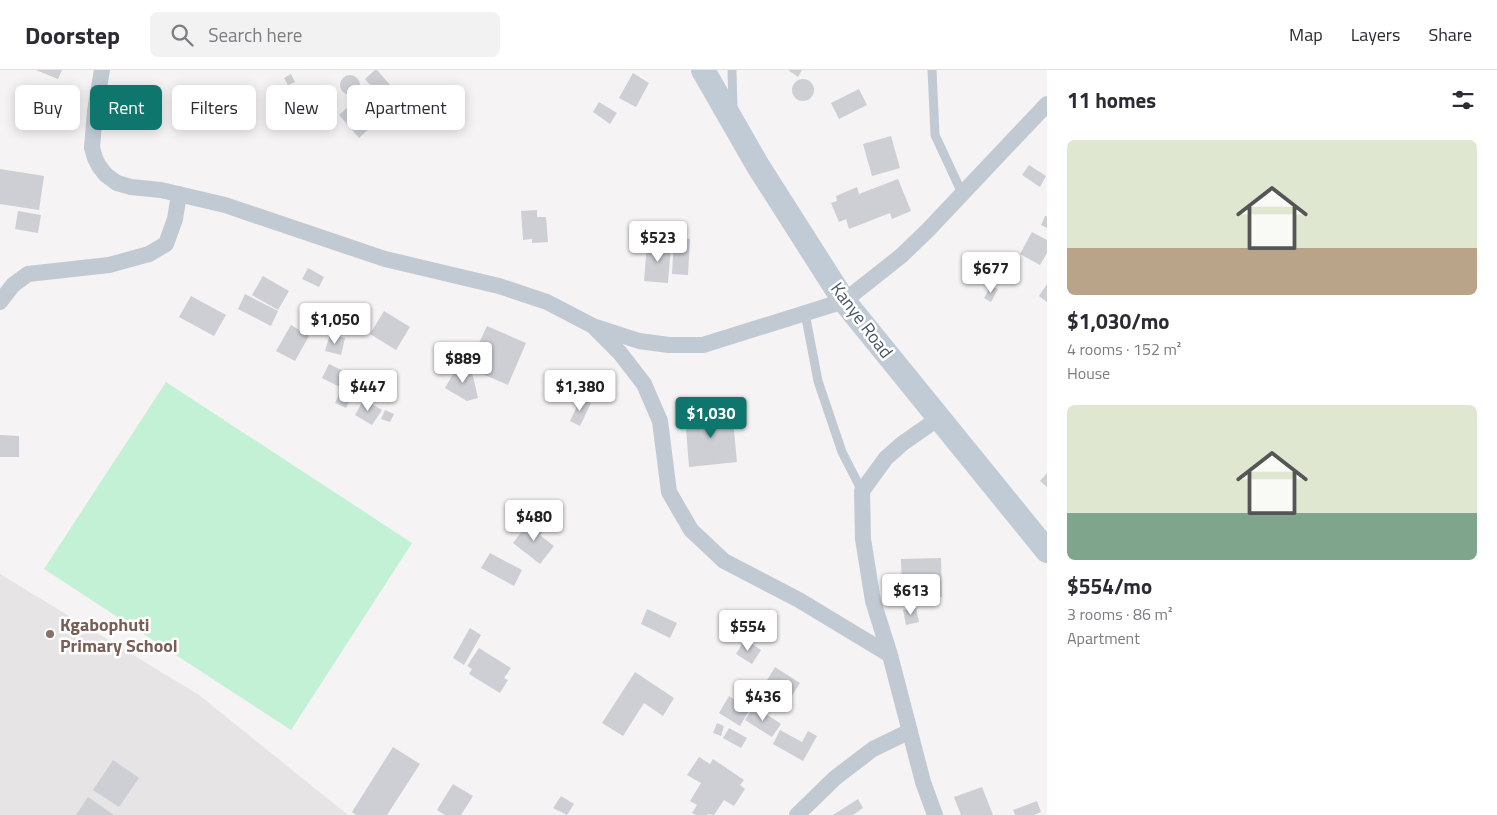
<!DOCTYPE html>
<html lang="en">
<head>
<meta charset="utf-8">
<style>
  :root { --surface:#fff; --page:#f2f2f3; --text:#2b2b33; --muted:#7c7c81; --line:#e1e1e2; --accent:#0f766e }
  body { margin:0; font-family:"Titillium Web",sans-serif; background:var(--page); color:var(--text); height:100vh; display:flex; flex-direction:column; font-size:19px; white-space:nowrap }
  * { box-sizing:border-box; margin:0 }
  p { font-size:16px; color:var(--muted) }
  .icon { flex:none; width:28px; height:28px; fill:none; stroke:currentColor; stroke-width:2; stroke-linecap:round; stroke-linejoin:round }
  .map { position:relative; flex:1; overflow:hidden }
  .panel { display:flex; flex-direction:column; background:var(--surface); width:450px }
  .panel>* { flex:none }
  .banner { position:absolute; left:15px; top:15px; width:475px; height:45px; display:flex; gap:10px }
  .price { position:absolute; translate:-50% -42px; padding:0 11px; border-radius:5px; background:#fff; color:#222; font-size:16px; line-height:32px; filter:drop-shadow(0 1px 2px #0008) }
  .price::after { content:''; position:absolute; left:50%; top:30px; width:15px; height:11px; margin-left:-8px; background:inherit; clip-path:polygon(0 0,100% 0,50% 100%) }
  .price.active { background:var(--accent); color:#fff }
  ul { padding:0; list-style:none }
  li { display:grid; align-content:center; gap:10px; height:265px; padding:0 20px }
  li span { display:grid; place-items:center; height:155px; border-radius:8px; color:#555 }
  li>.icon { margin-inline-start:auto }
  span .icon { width:90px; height:90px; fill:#fffc; stroke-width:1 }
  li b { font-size:21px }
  h2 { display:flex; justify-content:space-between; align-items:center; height:60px; padding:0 20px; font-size:21px }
  .chip { padding:0 18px; border-radius:8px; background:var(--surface); box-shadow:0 2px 12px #0003; font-size:18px; line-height:45px }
  .chip.active { background:var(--accent); color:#fff }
  header { display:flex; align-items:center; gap:30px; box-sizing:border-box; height:70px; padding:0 25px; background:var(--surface); border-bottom:1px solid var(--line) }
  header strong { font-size:24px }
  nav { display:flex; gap:28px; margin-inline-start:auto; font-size:18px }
  .search { width:350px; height:45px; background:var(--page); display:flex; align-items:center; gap:12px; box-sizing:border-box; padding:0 18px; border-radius:8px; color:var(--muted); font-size:19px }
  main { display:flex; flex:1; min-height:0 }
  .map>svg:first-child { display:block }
  .education { fill:#e6e4e5 }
  .green { fill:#c3f1d5 }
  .building { fill:#cdcfd5 }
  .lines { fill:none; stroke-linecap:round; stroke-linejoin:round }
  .service { stroke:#c1cad2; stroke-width:9 }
  .minor { stroke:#c1cad2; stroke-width:16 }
  .secondary { stroke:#c1cbd6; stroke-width:24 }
  .education-dot { fill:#8d6e63; stroke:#fff; stroke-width:2 }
  .labels { text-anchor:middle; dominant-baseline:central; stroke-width:5; stroke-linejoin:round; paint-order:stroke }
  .street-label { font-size:18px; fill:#4a5661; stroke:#fff }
  .education-label { font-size:18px; font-weight:bold; fill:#785e54; stroke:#fff; text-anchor:start }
</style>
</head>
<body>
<header>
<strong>Doorstep</strong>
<div class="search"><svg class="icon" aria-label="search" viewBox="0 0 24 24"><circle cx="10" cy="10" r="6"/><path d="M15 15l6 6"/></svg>Search here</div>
<nav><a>Map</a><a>Layers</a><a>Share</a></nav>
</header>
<main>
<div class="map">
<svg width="1047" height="745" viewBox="0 0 1047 745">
  <rect width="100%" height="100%" fill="#f5f3f3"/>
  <path class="education" d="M0 504 199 625 348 745H0Z"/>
  <path class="green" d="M166 312 412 473 291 660 44 499Z"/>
  <path class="building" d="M36 0H62L58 9Z
    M375 0H377L391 16 380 26 365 9Z
    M788 0H802L798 7Z
    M633 3 649 13 636 37 619 28Z
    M291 4 295 12 288 15 284 8Z
    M340 15a10 10 0 1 1 20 0a10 10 0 1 1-20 0Z
    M792 20a11 11 0 1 1 22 0a11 11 0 1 1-22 0Z
    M370 17 388 38 369 54 372 56 359 68 339 45Z
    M859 19 867 35 839 49 831 33Z
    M599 32 617 43 610 54 593 42Z
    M891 66 900 98 872 106 863 74Z
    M1029 95 1046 106 1040 117 1022 105Z
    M0 99 44 106 39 140 0 134Z
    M898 109 911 141 892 149 890 143 849 159 846 149 839 152 831 133 837 131 836 126 857 117 859 124Z
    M537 140V147H546L548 172 532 173V169L523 170 521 141Z
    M18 141 41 145 38 163 15 159Z
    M1045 146H1047V158L1041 155Z
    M1032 162 1047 170V183L1040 195 1020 184Z
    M674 168 690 169 688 205 672 204Z
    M647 173 671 175 668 213 644 211Z
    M308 198 324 207 319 217 302 209Z
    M263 206 289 221 278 240 252 225Z
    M1047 214V232L1039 226Z
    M991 216 998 219 991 232 984 228Z
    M245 224 278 241 271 256 238 239Z
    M191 226 226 245 214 266 179 247Z
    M384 241 410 257 396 280 370 264Z
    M291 255 309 266 295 291 276 281Z
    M487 256 526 273 508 315 471 299 475 289 479 290 485 276 479 273Z
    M330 264 345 268 341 285 325 281Z
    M329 294 360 309 346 338 335 333 342 318 322 308Z
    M459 294 472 302 478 328 467 331 445 318Z
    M581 328 591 333 580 356 570 351Z
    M364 329 382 340 372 355 355 345Z
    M385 340 394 344 390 352 381 349Z
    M732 340 737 392 689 397 685 345Z
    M0 365 19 366V387H0Z
    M1047 403V417L1040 411Z
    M532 448 546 458 540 465 554 476 540 494 513 473Z
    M490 483 522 500 514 516 481 498Z
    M941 488 942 527 902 528 901 489Z
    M916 537 919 552 906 555 903 540Z
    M647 539 677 553 670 568 641 554Z
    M470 558 481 565 464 595 453 588Z
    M745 569 761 580 752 594 736 584Z
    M479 578 511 598 504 608 508 610 500 623 469 604 472 599 467 596Z
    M775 597 800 613 791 627 781 621 772 634 758 625Z
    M635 602 674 628 663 646 644 633 623 666 602 653Z
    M729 626 750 639 740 656 719 643Z
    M754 636 781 654 772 667 745 650Z
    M717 653 724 656 721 666 713 663Z
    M729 658 747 668 741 678 723 668Z
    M780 660 802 672 808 661 817 666 803 691 773 674Z
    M393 677 420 694 387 745H356L352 742Z
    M699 687 710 694 713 689 744 710 740 715 745 719 734 736 724 730 714 745 708 744 707 745H696L692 743 697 735 690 731 701 713 687 705Z
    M113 690 139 708 119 737 93 720Z
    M453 714 473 726 461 745H445L437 740Z
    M982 717 993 745H961L954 727Z
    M561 726 574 734 567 745 553 738Z
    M88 727 114 745H76Z
    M858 729 863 738 853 745H833Z
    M1037 731 1041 742 1034 745H1015L1013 740Z"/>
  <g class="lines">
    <path class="service" d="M732 0 733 40
      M932 0 935 65 962 123
      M805 243 818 311 842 382 862 421"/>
    <path class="minor" d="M102 0 95 41 92 78 95 88 99 96 106 105 117 113 131 117 161 120 225 135 385 189 499 216 547 232 593 256 620 283 644 314 660 351 669 422 691 460 724 491 799 530 890 585
      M0 232 13 215 28 204 109 195 149 184 166 174 175 149 179 124
      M596 257 639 271 669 275H703L844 231 901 186 928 160 1047 34
      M797 745 835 708 873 679 910 661
      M935 745 923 712 890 585 873 531 863 469 862 421 886 388 903 373 939 348"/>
    <path class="secondary" d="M703 0 758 96 844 231 1047 481"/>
  </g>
  <circle class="education-dot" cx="50" cy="564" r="5"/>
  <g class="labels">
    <g class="street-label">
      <text transform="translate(862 250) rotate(53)">Kanye Road</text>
    </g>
    <g class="education-label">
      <text x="60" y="554">Kgabophuti<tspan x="60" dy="21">Primary School</tspan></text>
    </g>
  </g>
</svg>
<b class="price" style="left:658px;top:193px">$523</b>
<b class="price" style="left:991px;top:224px">$677</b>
<b class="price" style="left:335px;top:275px">$1,050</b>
<b class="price" style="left:463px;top:314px">$889</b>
<b class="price" style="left:368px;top:342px">$447</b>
<b class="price" style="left:580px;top:342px">$1,380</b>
<b class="price active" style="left:711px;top:369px">$1,030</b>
<b class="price" style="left:534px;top:472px">$480</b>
<b class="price" style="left:911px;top:546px">$613</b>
<b class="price" style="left:748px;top:582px">$554</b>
<b class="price" style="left:763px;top:652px">$436</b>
<div class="banner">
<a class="chip">Buy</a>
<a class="chip active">Rent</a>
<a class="chip">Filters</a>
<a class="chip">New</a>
<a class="chip">Apartment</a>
</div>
</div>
<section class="panel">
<h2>11 homes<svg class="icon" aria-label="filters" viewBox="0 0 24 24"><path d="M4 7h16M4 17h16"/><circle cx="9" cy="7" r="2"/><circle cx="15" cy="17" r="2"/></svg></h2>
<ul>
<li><span style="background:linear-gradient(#dfe7d0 70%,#b9a48a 0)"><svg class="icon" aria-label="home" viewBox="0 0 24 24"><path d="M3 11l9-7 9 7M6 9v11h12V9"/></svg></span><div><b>$1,030/mo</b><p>4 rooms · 152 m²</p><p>House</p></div></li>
<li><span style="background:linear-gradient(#dfe7d0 70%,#7fa58c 0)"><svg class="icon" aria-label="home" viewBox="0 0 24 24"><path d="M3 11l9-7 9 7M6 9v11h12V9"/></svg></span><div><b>$554/mo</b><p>3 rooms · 86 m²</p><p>Apartment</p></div></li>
</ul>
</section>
</main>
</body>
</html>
